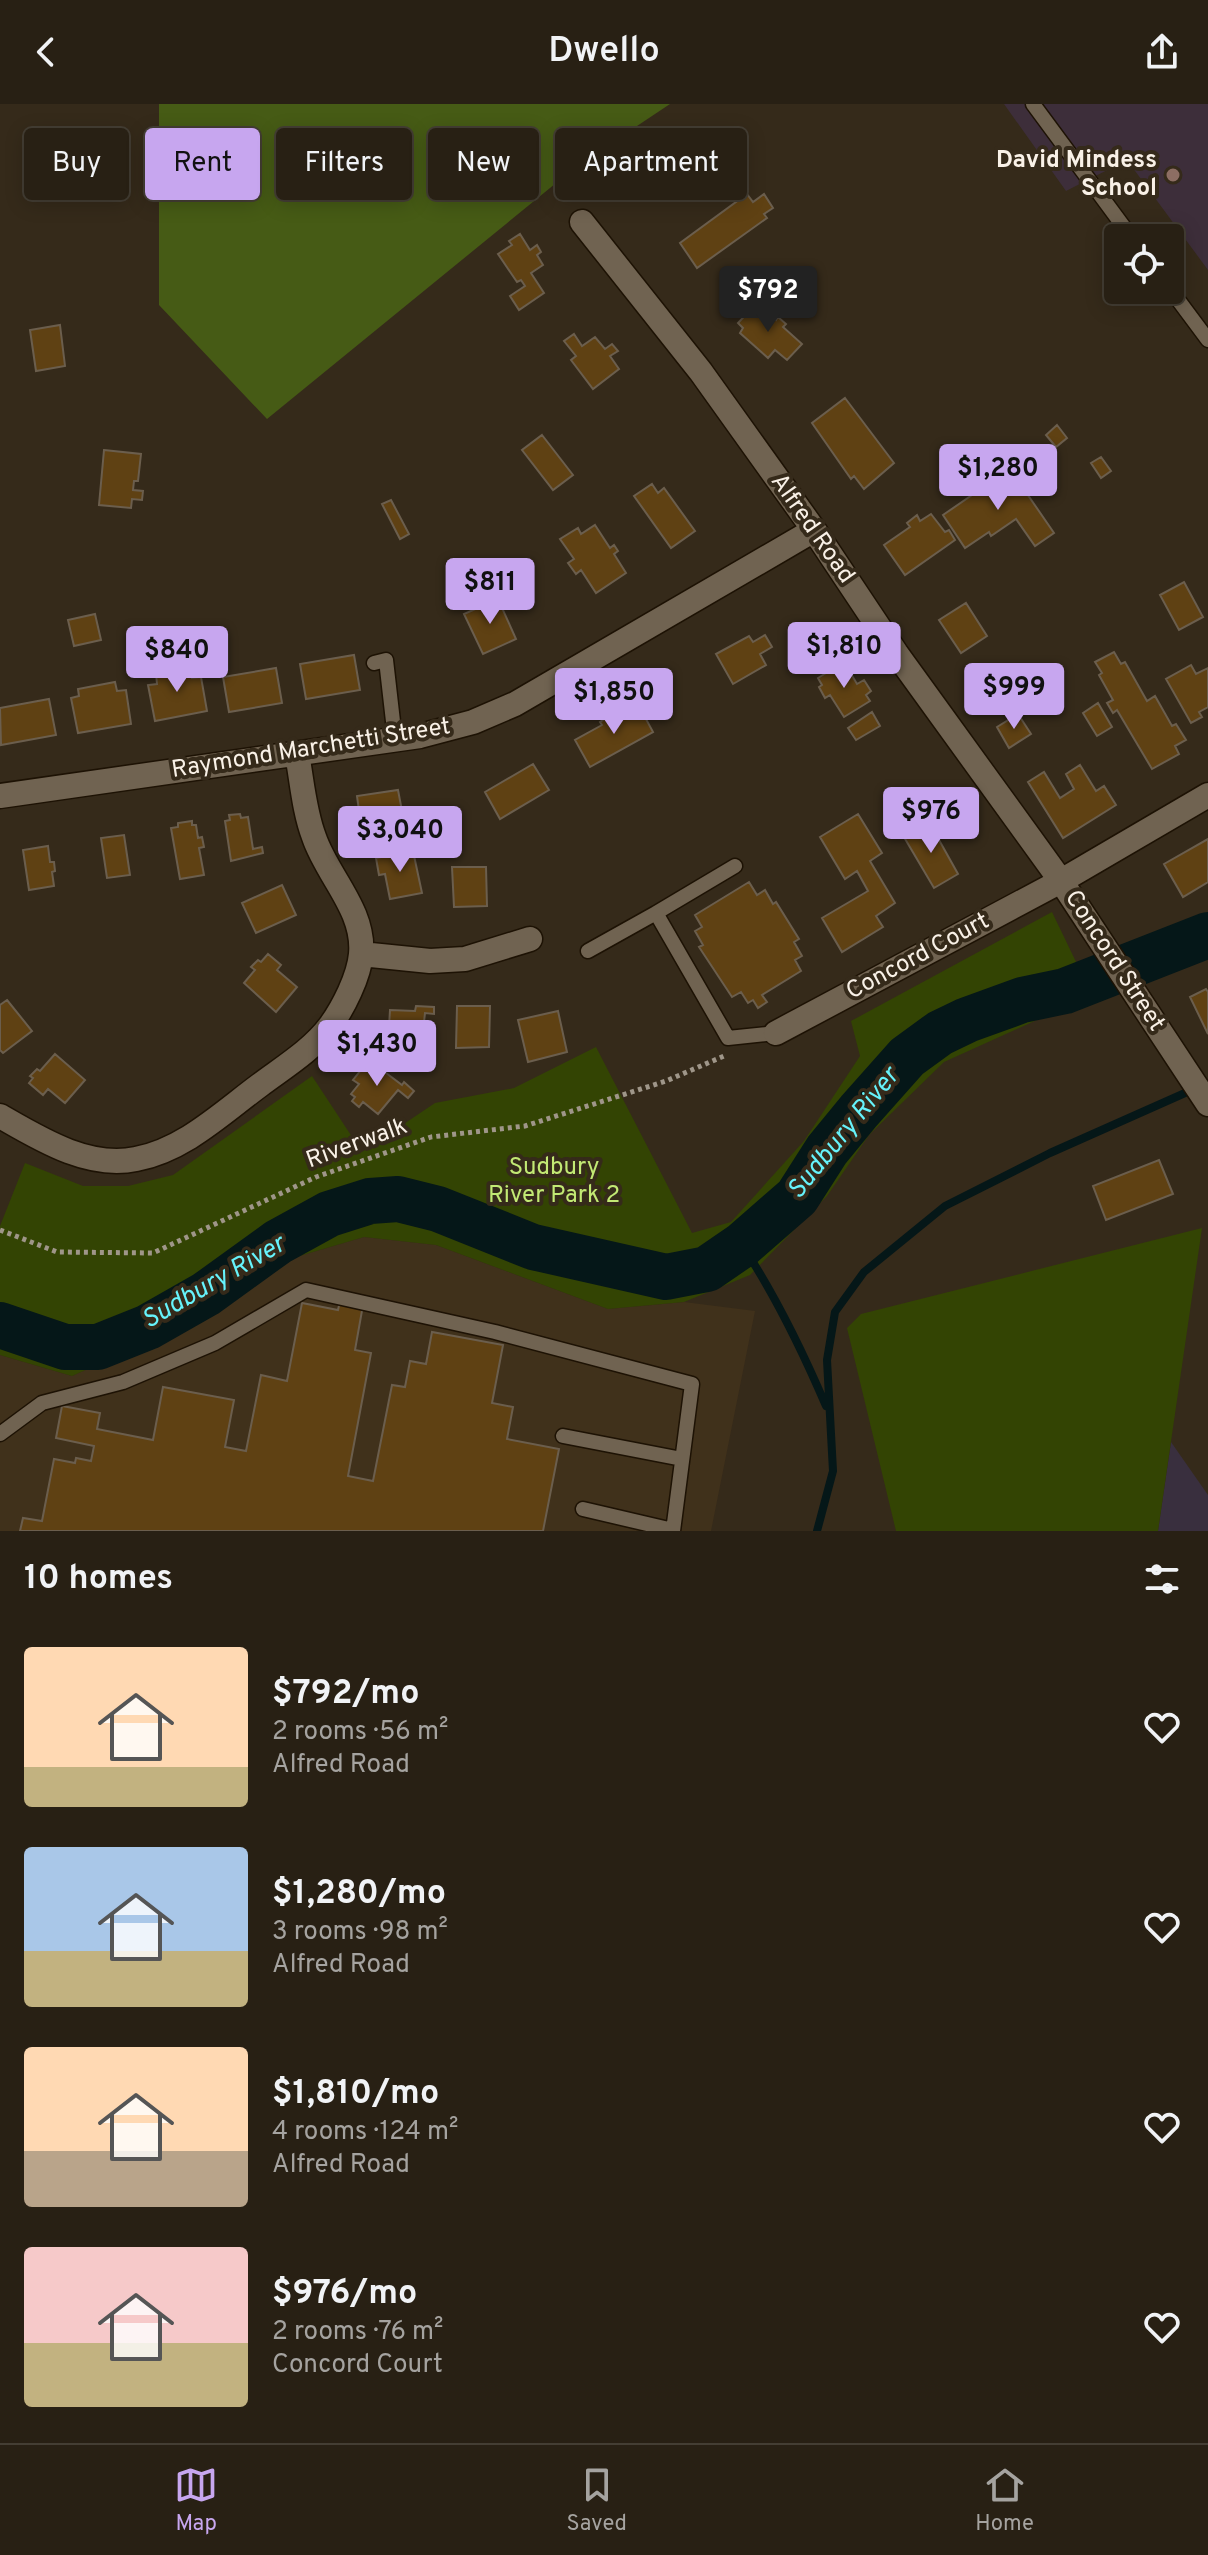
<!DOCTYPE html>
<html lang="en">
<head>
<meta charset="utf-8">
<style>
  :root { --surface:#282014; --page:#342d22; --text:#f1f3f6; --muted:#a5a3a0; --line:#443e34; --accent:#c7a6ef }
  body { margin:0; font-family:Overpass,sans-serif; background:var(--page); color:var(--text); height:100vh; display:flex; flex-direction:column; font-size:30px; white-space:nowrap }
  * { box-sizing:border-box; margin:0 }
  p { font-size:26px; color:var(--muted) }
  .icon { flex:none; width:44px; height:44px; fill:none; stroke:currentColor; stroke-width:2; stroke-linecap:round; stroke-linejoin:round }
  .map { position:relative; height:1427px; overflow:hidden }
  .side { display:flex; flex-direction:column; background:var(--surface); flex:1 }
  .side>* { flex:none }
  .hud { position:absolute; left:24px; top:24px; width:800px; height:72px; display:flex; gap:16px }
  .buttons { position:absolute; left:1104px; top:120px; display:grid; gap:16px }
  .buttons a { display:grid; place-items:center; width:80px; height:80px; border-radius:8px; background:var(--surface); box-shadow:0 4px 20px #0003,0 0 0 2px var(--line); font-size:40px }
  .price { position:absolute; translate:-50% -68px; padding:0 18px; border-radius:8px; background:var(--accent); color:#111; font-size:26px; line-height:52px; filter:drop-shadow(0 2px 4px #0008) }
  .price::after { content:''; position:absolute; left:50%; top:48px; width:24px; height:18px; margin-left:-12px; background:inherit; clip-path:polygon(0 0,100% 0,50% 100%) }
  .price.current { background:#222; color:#fff }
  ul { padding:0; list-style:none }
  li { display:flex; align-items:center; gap:24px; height:200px; padding:0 24px }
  li span { display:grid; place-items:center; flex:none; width:224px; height:160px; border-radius:8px; color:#555 }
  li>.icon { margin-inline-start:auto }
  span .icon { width:96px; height:96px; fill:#fffc; stroke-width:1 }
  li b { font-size:34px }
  h2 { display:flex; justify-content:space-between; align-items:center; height:96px; padding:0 24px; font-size:34px }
  .tag { padding:0 28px; border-radius:8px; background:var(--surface); box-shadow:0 4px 20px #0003,0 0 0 2px var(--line); font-size:28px; line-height:72px }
  .tag.current { background:var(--accent); color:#111 }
  header { display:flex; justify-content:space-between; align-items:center; height:104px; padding:0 24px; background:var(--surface); font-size:36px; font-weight:600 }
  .tabs { display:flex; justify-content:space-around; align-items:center; height:112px; border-top:2px solid var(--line); background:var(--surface); font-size:22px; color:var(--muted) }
  .tabs a { display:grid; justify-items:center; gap:4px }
  .tabs .current { color:var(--accent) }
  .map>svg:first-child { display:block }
  .commercial { fill:#392f3e }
  .built { fill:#40311b }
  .education { fill:#3d2e3a }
  .green { fill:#334403 }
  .forest { fill:#465b15 }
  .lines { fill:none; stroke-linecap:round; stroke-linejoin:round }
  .stream { stroke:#051718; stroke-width:8 }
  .river { stroke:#051718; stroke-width:46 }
  .building { fill:#5f4113; stroke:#6b5e4d; stroke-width:2 }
  .lane-casing { stroke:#1d1204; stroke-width:17 }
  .street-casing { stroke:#1d1204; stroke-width:27 }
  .path { stroke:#9f9689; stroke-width:5; stroke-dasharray:4 4; stroke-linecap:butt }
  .lane { stroke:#706351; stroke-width:14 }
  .street { stroke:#706351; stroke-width:24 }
  .education-dot { fill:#8d6e63; stroke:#352a1a; stroke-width:3 }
  .labels { text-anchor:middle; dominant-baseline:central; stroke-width:8; stroke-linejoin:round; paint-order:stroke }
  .poi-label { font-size:24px; font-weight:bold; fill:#f9f1e7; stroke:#352a1a; text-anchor:end }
  .street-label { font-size:24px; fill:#f9f1e7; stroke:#352a1a }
  .park-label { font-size:24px; fill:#c2e974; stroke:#352a1a }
  .water-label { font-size:26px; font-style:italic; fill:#66f3fb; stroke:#352a1a }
</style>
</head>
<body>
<header><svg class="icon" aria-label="back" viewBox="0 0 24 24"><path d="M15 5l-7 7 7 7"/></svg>Dwello<svg class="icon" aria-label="share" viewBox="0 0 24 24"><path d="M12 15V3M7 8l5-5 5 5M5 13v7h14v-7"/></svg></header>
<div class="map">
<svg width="1208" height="1427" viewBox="0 0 1208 1427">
  <rect width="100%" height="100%" fill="#352a1a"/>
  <path class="commercial" d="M1171 1338 1208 1391V1427H1158Z"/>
  <path class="built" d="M364 1133 436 1141 608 1205 684 1198 755 1207 711 1427H0V1251L72 1272 173 1227 296 1153Z"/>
  <path class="education" d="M1004 0H1208V166L1127 56 1066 87Z"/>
  <path class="green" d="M1052 808 1092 891 944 958 869 1031 827 1092 750 1171 684 1198 608 1205 436 1141 364 1133 296 1153 173 1227 72 1272 0 1251V1122L25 1059 83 1082H128L173 1071 312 972 362 1048 435 999 514 984 596 943 692 1129 731 1118 804 1037 860 952 851 917Z
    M1202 1124 1158 1427H896L847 1224 861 1210Z"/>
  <path class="forest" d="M159 0H670L577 62 267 315 159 201Z"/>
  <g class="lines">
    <path class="stream" d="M742 1141C776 1192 802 1246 826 1302
      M817 1427 833 1367 827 1256 835 1208 864 1168 945 1102 1050 1049 1194 985"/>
    <path class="river" d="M0 1221 65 1243H98L148 1223 206 1190 278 1138 329 1110 370 1097 398 1095 438 1105 533 1143 666 1173 707 1165 742 1141 797 1093 827 1046 859 1007 907 953 940 929 967 916 1022 896 1065 887 1208 831"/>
  </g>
  <path class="building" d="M643 36 673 72 679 67 688 79 668 95 657 82 647 90 619 56Z
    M747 90 753 98 764 90 773 104 764 110 767 114 697 164 680 139Z
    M520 130 530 146 537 141 541 148 537 151 543 161 531 169 544 189 519 206 510 192 525 182 521 176 517 178 498 150 512 141 509 137Z
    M760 202 776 216 778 213 786 220 783 223 802 240 787 256 775 246 768 254 740 229 743 224 738 219 753 203 757 206Z
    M60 221 65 262 36 267 30 226Z
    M574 230 582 242 595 233 605 245 612 240 618 247 610 252 619 265 593 285 571 256 576 252 564 237Z
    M845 294 894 359 864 385 854 372 851 375 812 319Z
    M1057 321 1067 334 1056 343 1046 331Z
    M542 331 573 371 553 386 522 346Z
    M104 346 141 350 138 377H134L133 386 143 387 142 396 132 395 131 404 99 401Z
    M1101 353 1111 367 1101 374 1091 359Z
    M1010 365 1054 429 1035 442 1016 415 991 432 989 428 965 444 943 411Z
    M652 380 658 389 664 384 695 427 671 444 634 392Z
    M391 396 409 430 400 435 382 400Z
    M931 410 945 428 949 426 955 436 905 471 884 441 910 423 907 419 917 411 920 417Z
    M595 421 610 444 614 441 618 447 614 450 626 469 596 489 581 466 576 470 568 459 574 455 560 435 578 424 581 430Z
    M1184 478 1203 513 1179 526 1160 491Z
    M498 495 516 535 483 550 464 510Z
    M966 499 987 532 961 549 939 516Z
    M95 510 101 536 74 542 68 516Z
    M765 531 772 543 760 550 766 561 733 580 716 550 749 532 753 538Z
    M1114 548 1121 560 1125 558 1147 597 1155 592 1172 622 1176 620 1186 636 1175 642 1179 650 1152 665 1117 606 1113 609 1107 599 1113 596 1099 571 1102 569 1095 558Z
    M354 551 360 586 306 595 300 560Z
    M844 558 857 580 864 576 871 587 866 591 870 597 844 613 830 591 825 594 819 583 822 581 818 574Z
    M1191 561 1196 570 1208 564V603L1199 608 1202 613 1191 619 1166 575Z
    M190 562 192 574 201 573 207 607 155 617 148 581 157 580 156 569Z
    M276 564 282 599 229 608 223 573Z
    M115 578 117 587 126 586 131 620 78 629 71 594 79 592 78 585Z
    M49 595 56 631 1 641 0 604Z
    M1098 599 1112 623 1097 632 1083 609Z
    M639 602 653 628 590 663 575 636 602 621 600 618 609 612 612 617Z
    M872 608 880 622 856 636 848 624Z
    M1018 610 1031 630 1009 644 997 623Z
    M533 660 549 686 500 715 485 688Z
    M1080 661 1096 687 1104 682 1116 701 1063 734 1028 678 1044 668 1060 694 1074 685 1066 670Z
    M398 686 402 707 360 714 357 692Z
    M240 710 241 714 248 713 253 745 262 743 263 749 231 757 225 717 230 716 229 711Z
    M858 710 882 749 870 757 895 799 876 812 883 823 842 848 822 814 868 787 857 767 845 775 820 733Z
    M192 717V721H196L198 734 202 733 204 743 199 744 204 771 180 775 171 724 178 723V719Z
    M929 718 958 770 934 784 904 733Z
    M124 731 130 771 107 774 101 734Z
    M1208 735V778L1183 793 1164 760Z
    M48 742 50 758H54L55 767 52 768 54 782 29 786 23 746Z
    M413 747 422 789 390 795 385 770 379 771 376 754Z
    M452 763H486L487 802 454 803Z
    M749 778 757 791 765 786 773 800 776 798 799 835 794 838 802 852 795 856 801 867 762 891 767 898 758 904 753 896 748 899 741 888 732 893 699 843 703 841 695 827 702 823 695 811Z
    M282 781 296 811 256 829 242 799Z
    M268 850 281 861 277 866 297 883 276 908 244 879 255 866 251 863 258 856 261 858Z
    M1206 885 1208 888V930L1190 893Z
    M7 896 32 927 3 949 0 946V901Z
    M416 902 434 903V910L425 909 424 918H429L428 950 415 949V940L388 939 390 906 415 907Z
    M457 902H490L489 943 456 944Z
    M558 907 567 948 528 958 518 916Z
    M55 950 85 976 65 999 48 985 43 991 29 979 33 974 30 972 37 965 40 967Z
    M369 956 402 981 404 978 414 987 408 994 398 986 378 1010 363 998 359 1003 352 997 355 993 351 990 359 980 353 976Z
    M1159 1056 1173 1090 1106 1116 1093 1082Z
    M340 1197 363 1201 355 1246 371 1249 348 1372 373 1377 392 1281 405 1283 410 1257 426 1260 432 1228 503 1241 492 1299 513 1303 507 1335 559 1345 543 1427H20L23 1414 42 1417 54 1355 75 1359 76 1354 91 1357 94 1342 56 1334 62 1302 100 1309 97 1325 153 1336 163 1283 234 1296 225 1343 246 1347 261 1271 287 1277 302 1199 338 1206Z"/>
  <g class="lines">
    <g class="lane-casing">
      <path id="lane" d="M1033 0 1132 134
        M1170 185 1208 236
        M374 559 386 556 395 635
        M735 762 656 809 728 934 776 929
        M588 847 656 809
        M0 1330 42 1299 123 1278 215 1239 306 1186 495 1228 692 1280 673 1427
        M563 1332 682 1355
        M583 1405 673 1426"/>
    </g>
    <g class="street-casing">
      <path id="street" d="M582 118 701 268 814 426 896 549 1061 777 1208 1000
        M0 692 420 632 473 618 515 600 814 426
        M361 850 430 857 465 855 530 835
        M776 929 1061 777 1208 691
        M0 1012C40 1035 88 1065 136 1055 184 1046 222 1009 260 981 284 963 312 946 330 922 343 904 359 873 361 850 365 806 327 772 314 733 304 707 302 677 297 650"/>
    </g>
    <path class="path" d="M0 1126 57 1148 153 1149 316 1073 431 1033 525 1022 666 977 724 952"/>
    <use href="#lane" class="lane"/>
    <use href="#street" class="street"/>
  </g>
  <circle class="education-dot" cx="1173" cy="71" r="8"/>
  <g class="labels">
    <g class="poi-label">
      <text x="1157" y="57">David Mindess<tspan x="1157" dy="28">School</tspan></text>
    </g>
    <g class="street-label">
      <text transform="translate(812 425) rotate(55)">Alfred Road</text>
      <text transform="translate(311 645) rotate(-9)">Raymond Marchetti Street</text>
      <text transform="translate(918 853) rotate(-28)">Concord Court</text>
      <text transform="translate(1114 857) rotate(57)">Concord Street</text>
      <text transform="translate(357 1040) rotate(-20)">Riverwalk</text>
    </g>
    <g class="park-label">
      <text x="554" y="1064">Sudbury<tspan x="554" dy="28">River Park 2</tspan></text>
    </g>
    <g class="water-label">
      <text transform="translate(844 1030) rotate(-51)">Sudbury River</text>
      <text transform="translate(214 1179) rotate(-30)">Sudbury River</text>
    </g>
  </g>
</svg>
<div class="buttons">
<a><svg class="icon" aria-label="locate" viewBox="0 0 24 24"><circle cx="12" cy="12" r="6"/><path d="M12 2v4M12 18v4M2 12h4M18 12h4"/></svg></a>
</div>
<b class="price current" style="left:768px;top:230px">$792</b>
<b class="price" style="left:998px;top:408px">$1,280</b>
<b class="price" style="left:490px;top:522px">$811</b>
<b class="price" style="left:844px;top:586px">$1,810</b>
<b class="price" style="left:177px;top:590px">$840</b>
<b class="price" style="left:1014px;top:627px">$999</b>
<b class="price" style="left:614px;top:632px">$1,850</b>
<b class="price" style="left:931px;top:751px">$976</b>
<b class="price" style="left:400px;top:770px">$3,040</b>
<b class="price" style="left:377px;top:984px">$1,430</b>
<div class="hud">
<a class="tag">Buy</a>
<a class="tag current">Rent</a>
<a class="tag">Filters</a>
<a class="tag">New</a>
<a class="tag">Apartment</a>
</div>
</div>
<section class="side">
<h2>10 homes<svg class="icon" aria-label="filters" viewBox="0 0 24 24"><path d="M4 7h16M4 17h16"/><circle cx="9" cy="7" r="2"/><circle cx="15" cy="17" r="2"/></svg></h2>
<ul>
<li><span style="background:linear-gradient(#ffd9b3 75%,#c2b280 0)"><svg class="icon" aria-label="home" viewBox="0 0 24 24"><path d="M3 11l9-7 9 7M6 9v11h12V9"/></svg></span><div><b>$792/mo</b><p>2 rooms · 56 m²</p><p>Alfred Road</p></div><svg class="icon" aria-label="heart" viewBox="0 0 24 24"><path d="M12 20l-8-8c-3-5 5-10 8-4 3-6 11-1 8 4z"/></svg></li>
<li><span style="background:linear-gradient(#a9c7e8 65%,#c2b280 0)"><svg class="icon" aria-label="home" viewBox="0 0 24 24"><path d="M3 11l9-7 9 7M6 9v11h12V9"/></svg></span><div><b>$1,280/mo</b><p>3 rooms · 98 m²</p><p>Alfred Road</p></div><svg class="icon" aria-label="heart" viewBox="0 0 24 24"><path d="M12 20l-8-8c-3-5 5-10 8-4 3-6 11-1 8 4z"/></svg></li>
<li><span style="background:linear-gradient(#ffd9b3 65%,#b9a48a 0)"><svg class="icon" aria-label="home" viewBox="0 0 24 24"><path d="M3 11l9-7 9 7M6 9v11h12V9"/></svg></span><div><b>$1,810/mo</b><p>4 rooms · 124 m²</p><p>Alfred Road</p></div><svg class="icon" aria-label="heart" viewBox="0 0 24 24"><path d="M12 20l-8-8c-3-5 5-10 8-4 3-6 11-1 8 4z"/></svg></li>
<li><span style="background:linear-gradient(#f6c9c9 60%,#c2b280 0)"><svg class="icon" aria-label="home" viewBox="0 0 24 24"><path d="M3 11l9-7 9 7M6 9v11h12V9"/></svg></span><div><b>$976/mo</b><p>2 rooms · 76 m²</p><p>Concord Court</p></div><svg class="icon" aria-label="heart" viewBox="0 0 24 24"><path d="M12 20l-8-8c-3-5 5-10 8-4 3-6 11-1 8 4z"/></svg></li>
</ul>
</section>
<nav class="tabs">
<a class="current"><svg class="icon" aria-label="map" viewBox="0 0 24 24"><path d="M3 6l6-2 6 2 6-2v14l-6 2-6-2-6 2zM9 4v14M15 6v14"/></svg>Map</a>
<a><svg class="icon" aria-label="saved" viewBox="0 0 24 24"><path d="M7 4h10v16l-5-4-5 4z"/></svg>Saved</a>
<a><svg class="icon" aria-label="home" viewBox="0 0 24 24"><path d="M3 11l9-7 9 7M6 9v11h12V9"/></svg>Home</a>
</nav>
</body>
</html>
